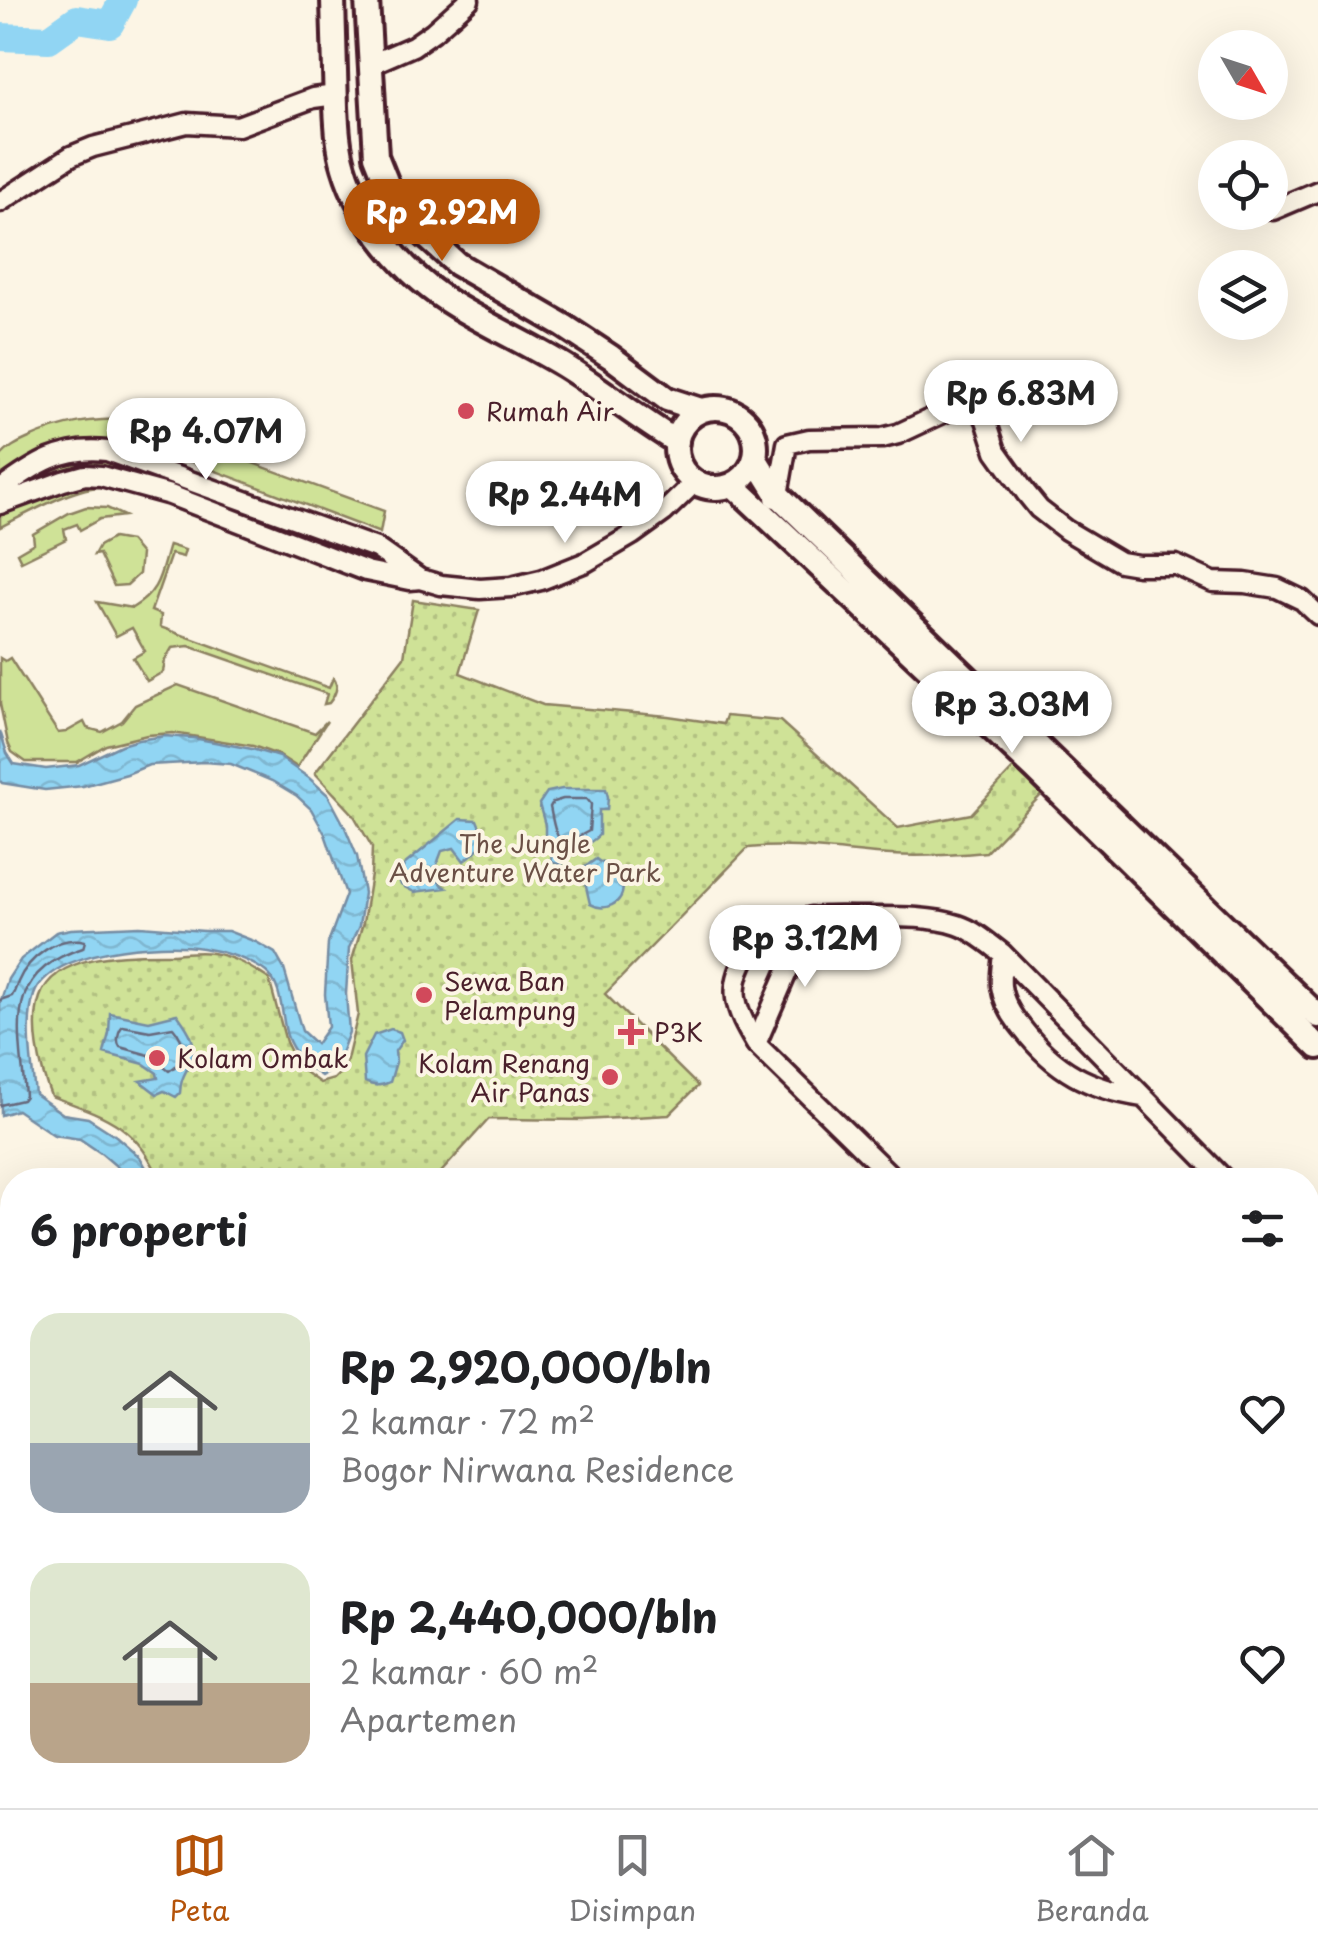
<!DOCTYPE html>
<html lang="id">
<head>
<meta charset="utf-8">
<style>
  :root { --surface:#fff; --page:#f6f6f6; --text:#202124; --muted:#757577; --line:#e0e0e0; --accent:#b45309 }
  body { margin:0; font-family:"Playpen Sans",sans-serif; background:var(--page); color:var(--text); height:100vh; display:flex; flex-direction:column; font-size:38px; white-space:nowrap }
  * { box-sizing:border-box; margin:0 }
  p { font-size:32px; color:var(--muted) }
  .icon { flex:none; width:55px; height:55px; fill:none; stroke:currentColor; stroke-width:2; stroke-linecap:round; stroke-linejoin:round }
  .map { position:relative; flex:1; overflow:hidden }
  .panel { position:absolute; left:0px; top:1168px; width:1320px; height:642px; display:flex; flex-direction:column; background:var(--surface); border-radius:40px 40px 0 0; box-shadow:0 10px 40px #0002 }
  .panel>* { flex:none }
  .needle { width:65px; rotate:129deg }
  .controls { position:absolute; left:1198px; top:30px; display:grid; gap:20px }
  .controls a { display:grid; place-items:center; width:90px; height:90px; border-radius:50%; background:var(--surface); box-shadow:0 10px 40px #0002; font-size:50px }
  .price { position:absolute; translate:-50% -85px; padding:0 22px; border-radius:35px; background:#fff; color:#222; font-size:32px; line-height:65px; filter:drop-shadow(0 2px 5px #0008) }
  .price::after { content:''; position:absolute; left:50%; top:60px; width:30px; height:22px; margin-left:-15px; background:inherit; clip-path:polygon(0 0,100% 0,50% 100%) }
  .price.active { background:var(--accent); color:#fff }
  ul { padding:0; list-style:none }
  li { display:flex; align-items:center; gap:30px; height:250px; padding:0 30px }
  li span { display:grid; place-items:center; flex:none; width:280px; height:200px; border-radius:30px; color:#555 }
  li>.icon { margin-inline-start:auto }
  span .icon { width:120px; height:120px; fill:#fffc; stroke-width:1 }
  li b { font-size:42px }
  h2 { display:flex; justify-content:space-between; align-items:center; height:120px; padding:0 30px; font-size:42px }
  .tabs { display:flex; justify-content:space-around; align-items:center; height:140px; border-top:2px solid var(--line); background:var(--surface); font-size:28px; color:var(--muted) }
  .tabs a { display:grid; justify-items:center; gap:5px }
  .tabs .active { color:var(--accent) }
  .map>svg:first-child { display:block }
  .green { fill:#cfe297; stroke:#8c8061; stroke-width:2.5 }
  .park { fill:url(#park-dots); stroke:#8c8061; stroke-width:2.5 }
  .water { fill:url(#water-waves); stroke:#758ca3; stroke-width:2.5 }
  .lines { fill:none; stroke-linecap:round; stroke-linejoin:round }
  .shore { stroke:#66687b; stroke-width:2.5 }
  .river { stroke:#91d5f3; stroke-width:28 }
  .minor-casing { stroke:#4a1f2b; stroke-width:25 }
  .tertiary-casing { stroke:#4a1f2b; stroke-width:30 }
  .minor { stroke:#fcf5e5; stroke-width:18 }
  .tertiary { stroke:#fcf5e5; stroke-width:22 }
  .poi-dot { fill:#d1495b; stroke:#fcf5e5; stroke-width:4 }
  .labels { text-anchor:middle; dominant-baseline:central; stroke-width:8; stroke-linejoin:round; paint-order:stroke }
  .poi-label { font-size:25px; fill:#4a1f2b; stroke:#fcf5e5; text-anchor:start }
  .park-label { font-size:25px; fill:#6b5046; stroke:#fcf5e5 }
</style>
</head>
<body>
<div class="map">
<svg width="1318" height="1808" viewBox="0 0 1318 1808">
  <defs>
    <pattern id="park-dots" width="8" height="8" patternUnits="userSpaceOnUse" patternTransform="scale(2.5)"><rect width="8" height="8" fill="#cfe297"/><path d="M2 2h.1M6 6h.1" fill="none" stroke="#b3c182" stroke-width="1.8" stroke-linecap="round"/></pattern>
    <pattern id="water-waves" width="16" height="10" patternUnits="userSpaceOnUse" patternTransform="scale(2.5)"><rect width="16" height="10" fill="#91d5f3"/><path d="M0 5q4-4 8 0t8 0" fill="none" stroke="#7fb6d0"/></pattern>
  </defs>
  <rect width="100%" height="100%" fill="#fcf5e5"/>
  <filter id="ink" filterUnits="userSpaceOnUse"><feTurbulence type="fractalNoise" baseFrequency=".01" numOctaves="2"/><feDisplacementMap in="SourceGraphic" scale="20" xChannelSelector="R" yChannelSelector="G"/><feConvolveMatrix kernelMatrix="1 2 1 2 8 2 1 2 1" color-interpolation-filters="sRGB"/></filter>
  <g filter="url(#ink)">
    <path class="green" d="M132 419 384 511 380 533 150 446 129 494C122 492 113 488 106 487 79 484 25 515 0 527V457C8 448 16 444 27 439 64 422 92 419 132 419Z
      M86 507 107 508 124 516 100 519 80 530 77 524 64 529 66 539 21 561 17 553 34 543 33 534 69 513Z
      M113 538 130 541 141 554 139 574 127 585 114 586 99 554 94 555 99 546Z
      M169 545 185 550 183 557 171 554 151 611 161 615 160 627 329 688 333 678C340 685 335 696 329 703L324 704 327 694 189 646 172 648 165 660 163 672 147 681 133 658 145 651 132 628 116 636 97 602 132 608C160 592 160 574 169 545Z
      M0 658 5 661 10 658 58 733 66 732 84 722 87 728 102 732 122 721 135 705 178 685 315 733 327 721 297 767 278 755 253 746 173 733 147 735 106 745 77 762H26L12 752 8 743 0 704Z"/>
    <path class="park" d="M413 600 479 610 460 673 543 705 668 716 723 724 726 716 780 721 898 828 971 814 1014 768 1043 793 986 852C954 855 923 857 891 855 843 852 796 843 748 848L605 994 698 1086 669 1115 583 1120 489 1119 434 1180H160C136 1124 105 1116 51 1096 40 1069 30 1026 40 997 56 951 134 954 173 954 186 953 200 951 212 953 233 956 252 968 269 979L286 1042 299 1068 320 1083 334 1079 345 1068 358 1014 352 960 363 923 371 875 372 847 353 814 315 773 404 657Z"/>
    <path class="water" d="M0 731 7 753 14 764 46 769 79 765 121 745 138 740 164 736 193 738 252 749 279 757 309 778 328 795 344 825 357 856 364 893 359 926 349 948 346 994 349 1032 336 1067 321 1076C306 1066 293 1053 287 1036 281 1016 283 986 266 972 249 959 222 951 202 948 161 941 50 949 34 995 25 1022 32 1066 35 1094L63 1114 88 1118 116 1136 140 1157 153 1180H127L122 1171 102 1154 80 1139 54 1135 17 1110 1 1115 0 1003 8 979 21 959 56 932 71 929 140 926 204 931H228L256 942 275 953 284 969 302 1031 316 1044 328 1027 325 994 328 943 346 894 325 834 311 809 297 796 272 781 231 764 204 762 149 765 127 774 83 786 45 790 2 783 0 781Z
      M562 789H606L608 797 607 810H599V835C588 847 571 849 562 865L551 862C552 852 553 844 545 836V825L539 804 547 792Z
      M460 819 477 820C487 842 482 848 464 861L454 848 442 851C436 866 430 878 446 888L414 892 401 885 399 880 404 865Z
      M596 859C603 866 611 864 619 868 620 872 623 882 623 886 623 905 604 912 590 904L584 878 577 873Z
      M110 1013 149 1021 177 1014C187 1028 199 1043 191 1061 185 1075 181 1076 180 1093L176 1097 164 1091 157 1094 140 1081 158 1078 157 1073 144 1064 104 1053 109 1033Z
      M391 1029 400 1032 403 1040 395 1051 396 1062 390 1082C380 1086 374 1087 365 1082L363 1057 374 1035Z"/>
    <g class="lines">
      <path class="shore" d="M563 799H587L591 804 589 831 565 844C554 837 553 820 550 807L553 802Z
        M0 1000 12 996C15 991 16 987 18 982 28 958 59 934 85 941L83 948C2 973 20 1028 25 1096L22 1100 0 1105
        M123 1026 150 1031 173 1027C186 1042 187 1060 169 1071L149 1055 120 1047C116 1042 118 1030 123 1026Z"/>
      <path class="river" d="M0 37 49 39 77 19 110 24 123 0
        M177 1808 197 1798"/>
      <g class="minor-casing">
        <path id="minor" d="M369 65 413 46 433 32 469 0
          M0 202 71 156 93 147 187 123 238 126 313 98 336 95
          M1273 210 1318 191
          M0 490C35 464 62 446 107 451L376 548 420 579
          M775 498 778 495 787 444 809 439 882 438 898 434 960 405 973 404 979 408 986 420 996 451 1026 493 1039 509 1066 530 1120 562 1138 565H1176L1213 582 1245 583 1277 588 1302 600 1318 615
          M0 504 63 481 85 475 101 476 170 495 366 571 410 580 420 579 441 585 480 589 511 587 541 580 586 562 632 535 664 512 695 482
          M1003 954C1002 964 1000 975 1001 986 1003 1002 1012 1016 1022 1028 1055 1071 1089 1089 1143 1097
          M756 1044 811 917
          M895 1180 756 1044C735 1009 726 988 749 952 757 939 769 928 783 923 810 915 839 917 867 917 896 917 930 916 958 925 974 930 990 944 1003 954L1225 1180
          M1308 1609H1318
          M470 1798V1808
          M569 1798 570 1808
          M671 1798 675 1808
          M843 1798 844 1808
          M952 1798 954 1808
          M1247 1798V1808
          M404 1808 407 1798
          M981 1808 1038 1798
          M1284 1808V1798"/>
      </g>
      <g class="tertiary-casing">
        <path id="tertiary" d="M333 0C334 36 335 71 336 107 337 127 338 147 344 167 360 222 407 277 456 306 491 327 528 344 563 365 602 389 637 418 677 442
          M367 0 376 156 390 191 410 222 457 264 564 326 611 357 667 399 701 410
          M676 448a40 40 0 1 1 80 0a40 40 0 1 1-80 0Z
          M755 458 778 495 1318 1016
          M733 485 1035 769 1318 1047"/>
      </g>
      <use href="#minor" class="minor"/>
      <use href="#tertiary" class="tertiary"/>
    </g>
  </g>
  <g class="poi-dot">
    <circle cx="466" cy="411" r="10"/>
    <circle cx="424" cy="995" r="10"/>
    <path d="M626 1017h10v10h10v10h-10v10h-10v-10h-10v-10h10z"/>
    <circle cx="157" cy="1058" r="10"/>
    <circle cx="610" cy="1077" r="10"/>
  </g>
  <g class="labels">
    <g class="poi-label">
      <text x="486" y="411">Rumah Air</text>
      <text x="444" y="981">Sewa Ban<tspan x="444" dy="29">Pelampung</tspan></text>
      <text x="654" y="1032">P3K</text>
      <text x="177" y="1058">Kolam Ombak</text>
      <text x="590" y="1063" text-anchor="end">Kolam Renang<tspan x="590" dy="29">Air Panas</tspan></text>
    </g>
    <g class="park-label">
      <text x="525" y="843">The Jungle<tspan x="525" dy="29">Adventure Water Park</tspan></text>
    </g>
  </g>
</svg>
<div class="controls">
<a><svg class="needle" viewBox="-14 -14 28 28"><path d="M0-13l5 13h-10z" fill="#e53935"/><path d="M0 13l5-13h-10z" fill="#757577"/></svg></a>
<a><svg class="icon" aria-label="locate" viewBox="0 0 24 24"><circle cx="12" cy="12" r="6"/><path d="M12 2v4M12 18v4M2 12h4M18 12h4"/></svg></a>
<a><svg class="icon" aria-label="layers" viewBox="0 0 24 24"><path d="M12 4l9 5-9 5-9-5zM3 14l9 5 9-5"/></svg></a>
</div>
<b class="price active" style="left:442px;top:264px">Rp 2.92M</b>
<b class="price" style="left:1021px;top:445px">Rp 6.83M</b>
<b class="price" style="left:206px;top:483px">Rp 4.07M</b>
<b class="price" style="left:565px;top:546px">Rp 2.44M</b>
<b class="price" style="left:1012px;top:756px">Rp 3.03M</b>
<b class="price" style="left:805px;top:990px">Rp 3.12M</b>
<section class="panel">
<h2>6 properti<svg class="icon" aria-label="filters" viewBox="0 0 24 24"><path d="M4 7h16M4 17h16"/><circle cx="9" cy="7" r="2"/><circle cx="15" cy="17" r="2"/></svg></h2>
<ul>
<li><span style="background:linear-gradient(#dfe7d0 65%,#9aa5b1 0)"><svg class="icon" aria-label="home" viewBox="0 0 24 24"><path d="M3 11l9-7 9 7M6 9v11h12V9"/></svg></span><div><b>Rp 2,920,000/bln</b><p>2 kamar · 72 m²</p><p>Bogor Nirwana Residence</p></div><svg class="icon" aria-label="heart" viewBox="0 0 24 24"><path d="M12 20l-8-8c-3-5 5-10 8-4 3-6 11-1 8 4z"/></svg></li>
<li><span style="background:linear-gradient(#dfe7d0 60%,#b9a48a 0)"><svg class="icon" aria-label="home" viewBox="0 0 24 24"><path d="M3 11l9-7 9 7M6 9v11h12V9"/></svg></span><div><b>Rp 2,440,000/bln</b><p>2 kamar · 60 m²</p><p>Apartemen</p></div><svg class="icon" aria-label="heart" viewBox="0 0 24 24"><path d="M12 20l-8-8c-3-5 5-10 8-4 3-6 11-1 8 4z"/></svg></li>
</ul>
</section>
</div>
<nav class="tabs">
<a class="active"><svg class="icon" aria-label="map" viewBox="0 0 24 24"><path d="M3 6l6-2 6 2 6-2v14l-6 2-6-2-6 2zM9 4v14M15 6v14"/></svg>Peta</a>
<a><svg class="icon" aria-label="saved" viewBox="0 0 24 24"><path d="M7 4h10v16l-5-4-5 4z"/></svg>Disimpan</a>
<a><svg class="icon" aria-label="home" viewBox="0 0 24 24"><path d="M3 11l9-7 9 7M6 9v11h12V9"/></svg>Beranda</a>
</nav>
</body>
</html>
